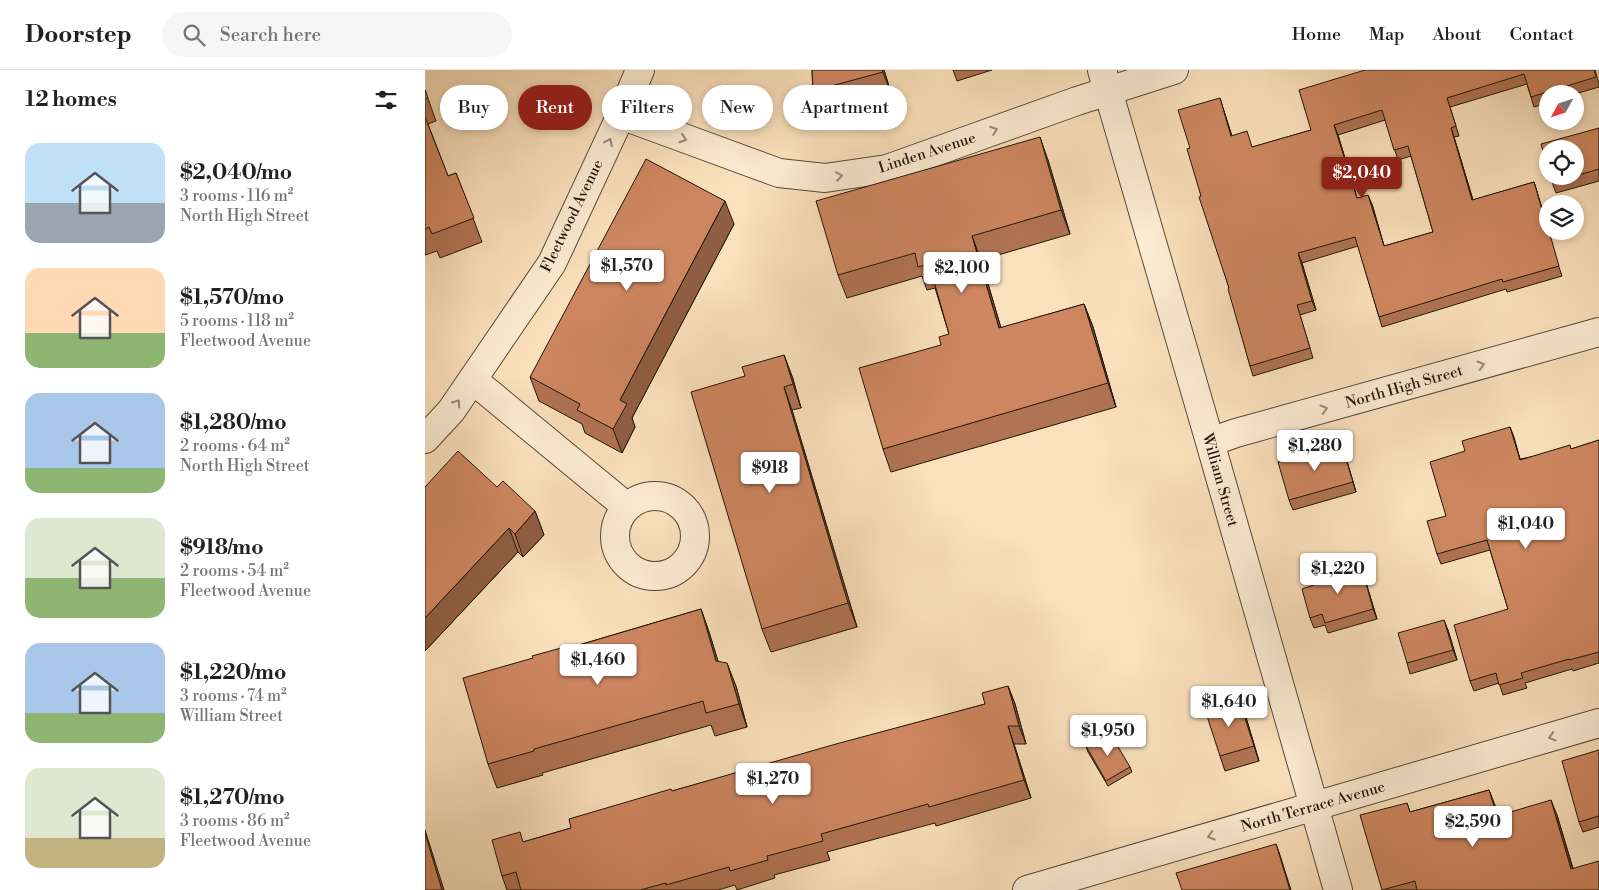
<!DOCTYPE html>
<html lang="en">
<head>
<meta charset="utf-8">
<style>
  :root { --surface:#fff; --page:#f6f6f6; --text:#202124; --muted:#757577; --line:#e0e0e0; --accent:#8f2418 }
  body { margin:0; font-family:"Libre Bodoni",serif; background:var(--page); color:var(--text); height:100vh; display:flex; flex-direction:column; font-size:19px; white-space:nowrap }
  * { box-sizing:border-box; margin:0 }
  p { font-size:16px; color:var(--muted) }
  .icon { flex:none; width:28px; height:28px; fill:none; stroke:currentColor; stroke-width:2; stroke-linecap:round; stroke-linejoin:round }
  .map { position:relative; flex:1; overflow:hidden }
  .side { display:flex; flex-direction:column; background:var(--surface); width:425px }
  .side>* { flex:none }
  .banner { position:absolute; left:15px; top:15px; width:475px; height:45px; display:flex; gap:10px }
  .needle { width:32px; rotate:230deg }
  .tools { position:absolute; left:1114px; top:15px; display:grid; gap:10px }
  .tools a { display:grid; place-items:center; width:45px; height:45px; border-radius:50%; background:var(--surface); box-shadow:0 2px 8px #0003; font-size:25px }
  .price { position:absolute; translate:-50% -42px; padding:0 11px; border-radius:5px; background:#fff; color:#222; font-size:16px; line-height:32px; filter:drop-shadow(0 1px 2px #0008) }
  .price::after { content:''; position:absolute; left:50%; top:30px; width:15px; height:11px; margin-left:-8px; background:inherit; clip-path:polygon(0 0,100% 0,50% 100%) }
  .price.active { background:var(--accent); color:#fff }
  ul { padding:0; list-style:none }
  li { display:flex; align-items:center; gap:15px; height:125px; padding:0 25px }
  li span { display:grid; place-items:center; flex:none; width:140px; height:100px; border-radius:15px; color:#555 }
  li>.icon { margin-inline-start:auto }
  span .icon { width:60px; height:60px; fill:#fffc; stroke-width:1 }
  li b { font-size:21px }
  h2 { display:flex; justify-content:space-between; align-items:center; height:60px; padding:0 25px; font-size:21px }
  .chip { padding:0 18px; border-radius:22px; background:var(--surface); box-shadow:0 2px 8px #0003; font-size:18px; line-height:45px }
  .chip.active { background:var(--accent); color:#fff }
  header { display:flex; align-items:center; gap:30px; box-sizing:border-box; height:70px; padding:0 25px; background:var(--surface); border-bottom:1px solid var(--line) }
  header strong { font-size:24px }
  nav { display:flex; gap:28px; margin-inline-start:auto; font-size:18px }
  .search { width:350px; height:45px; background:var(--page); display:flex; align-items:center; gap:12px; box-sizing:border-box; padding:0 18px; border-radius:28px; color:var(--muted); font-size:19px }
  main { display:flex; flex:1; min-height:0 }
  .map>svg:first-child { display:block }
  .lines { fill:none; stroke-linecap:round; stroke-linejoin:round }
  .minor-casing { stroke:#564836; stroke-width:30 }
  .minor { stroke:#fcebd3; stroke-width:28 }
  .wall { fill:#b07353; stroke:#201609; fill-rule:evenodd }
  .shaded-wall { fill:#905e43; stroke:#201609 }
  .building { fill:#cd8660; stroke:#201609; fill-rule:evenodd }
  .oneway { stroke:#998b78 }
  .labels { text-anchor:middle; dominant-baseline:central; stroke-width:4; stroke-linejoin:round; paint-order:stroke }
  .street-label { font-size:15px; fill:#201609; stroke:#fcebd3 }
</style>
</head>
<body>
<header>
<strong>Doorstep</strong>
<div class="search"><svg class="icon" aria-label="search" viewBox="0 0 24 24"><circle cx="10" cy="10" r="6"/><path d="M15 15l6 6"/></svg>Search here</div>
<nav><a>Home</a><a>Map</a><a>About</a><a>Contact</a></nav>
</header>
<main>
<section class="side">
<h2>12 homes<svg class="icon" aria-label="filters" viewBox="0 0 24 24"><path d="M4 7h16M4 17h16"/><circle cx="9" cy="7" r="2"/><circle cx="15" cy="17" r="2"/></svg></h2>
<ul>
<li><span style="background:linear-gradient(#bfe0f5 60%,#9aa5b1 0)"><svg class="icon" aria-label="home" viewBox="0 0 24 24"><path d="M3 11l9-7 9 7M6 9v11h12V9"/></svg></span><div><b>$2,040/mo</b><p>3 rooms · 116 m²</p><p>North High Street</p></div></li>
<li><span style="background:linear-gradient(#ffd9b3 65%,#8fb573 0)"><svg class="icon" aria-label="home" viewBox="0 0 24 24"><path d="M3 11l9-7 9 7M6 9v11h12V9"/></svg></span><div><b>$1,570/mo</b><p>5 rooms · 118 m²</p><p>Fleetwood Avenue</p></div></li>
<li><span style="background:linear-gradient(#a9c7e8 75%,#8fb573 0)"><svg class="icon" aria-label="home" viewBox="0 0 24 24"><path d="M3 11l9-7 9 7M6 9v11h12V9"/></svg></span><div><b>$1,280/mo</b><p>2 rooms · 64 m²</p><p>North High Street</p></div></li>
<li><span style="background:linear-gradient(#dfe7d0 60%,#8fb573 0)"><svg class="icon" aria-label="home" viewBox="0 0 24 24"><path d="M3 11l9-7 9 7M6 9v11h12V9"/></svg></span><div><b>$918/mo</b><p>2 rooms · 54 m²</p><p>Fleetwood Avenue</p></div></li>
<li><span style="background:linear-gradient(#a9c7e8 70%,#8fb573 0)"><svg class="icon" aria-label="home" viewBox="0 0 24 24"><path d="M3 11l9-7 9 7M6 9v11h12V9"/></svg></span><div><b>$1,220/mo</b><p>3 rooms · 74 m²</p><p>William Street</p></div></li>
<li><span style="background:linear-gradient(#dfe7d0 70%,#c2b280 0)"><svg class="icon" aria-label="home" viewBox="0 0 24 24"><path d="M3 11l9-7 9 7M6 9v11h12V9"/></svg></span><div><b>$1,270/mo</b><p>3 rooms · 86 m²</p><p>Fleetwood Avenue</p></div></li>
</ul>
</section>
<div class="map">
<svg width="1174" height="820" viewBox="0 0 1174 820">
  <rect width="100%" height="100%" fill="#fae0bc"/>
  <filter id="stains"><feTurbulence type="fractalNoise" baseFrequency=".004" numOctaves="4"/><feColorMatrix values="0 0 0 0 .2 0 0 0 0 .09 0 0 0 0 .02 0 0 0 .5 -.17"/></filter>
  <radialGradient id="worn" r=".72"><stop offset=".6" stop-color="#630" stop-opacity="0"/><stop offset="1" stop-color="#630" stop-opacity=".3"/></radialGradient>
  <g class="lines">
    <g class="minor-casing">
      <path id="minor" d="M677 0 785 372 913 820
        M196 45 354 103 400 108 462 99 652 31 749 0
        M48 310 202 437
        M0 369 26 341 127 193 196 45 215 0
        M785 372 811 363 1174 262
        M190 466a40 40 0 1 1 80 0a40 40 0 1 1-80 0Z
        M602 820 1174 653"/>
    </g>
    <use href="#minor" class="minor"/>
  </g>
  <path class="wall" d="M387 0H459L467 26 396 44 388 21Z
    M528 0H567L532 11Z
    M940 0H1170L1174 14V17L1150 24H1122V33L1109 37 1102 14 1025 37 1034 66 1029 67 1048 130 1109 112 1122 155V161L1137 206 1082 222 1081 219 957 257 933 176 877 193 891 240 875 245 888 288 828 306 825 296 804 218 776 126 765 78 798 38 807 66 828 77 886 60ZM960 50 973 90 986 86 1008 162 959 176 947 134 932 128 913 65Z
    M0 20 11 51 3 54 23 106 31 103 57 172 15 188 12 181 0 185Z
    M1174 58V111L1131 123 1127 112Z
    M623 90 645 164 556 190 576 258 659 234 668 257 691 337 466 402 458 379 516 275 524 264 510 218 502 220 497 206 422 228 413 205Z
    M309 154 207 348 210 357 197 383 160 363 157 354 114 331 105 307Z
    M359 285 368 309 376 338 367 340 432 557 346 582 337 559Z
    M1085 357 1095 389 1146 379 1174 370V593L1148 601 1147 599 1100 613 1102 618 1078 625 1074 613 1049 621 1045 611 1083 539 1065 480 1016 494 1012 484 1021 446 1040 381Z
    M916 373 931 422 868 440 864 430Z
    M0 417H72L110 441 119 465 98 487 93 482 0 581Z
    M936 495 939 506 952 549 903 563 900 555 889 558 885 548 889 515Z
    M276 539 284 562 293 591 311 616 322 657 290 666 286 655 117 703 118 705 72 718 63 694 137 580Z
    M1023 560 1032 590 985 604 982 593Z
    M583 616 590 634 601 674H589L606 728 511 756 510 753 402 782 405 790 349 805 350 808 312 820 310 815 293 820H82L77 806 98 772 146 758 247 721 560 634Z
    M820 644 834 691 800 701 795 686Z
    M661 676 705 697 707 702 683 716 663 682Z
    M1174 680V757L1158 762 1154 752Z
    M1064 720 1073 746 1132 745 1148 798 1174 820H957L982 733 985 742Z"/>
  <path class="shaded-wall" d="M457 0H459L467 26Z
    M795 28 798 38 810 76 806 66Z
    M909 55 913 65 935 138 932 128Z
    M1026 58 1029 67 1051 140 1047 130Z
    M615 67 623 90 645 164 636 140Z
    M1109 112 1122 155V157Z
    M943 125 947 134 962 186 959 176Z
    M300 131 309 154 207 348 210 357 197 383 188 359 195 330Z
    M547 166 556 190 583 282 574 258Z
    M873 183 877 193 891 240 887 231Z
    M659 234 668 257 691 337 683 313Z
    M359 285 368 309 376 338 368 314Z
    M359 317 367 340 432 557 423 533Z
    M1085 357 1089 367 1098 400 1095 390Z
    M916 373 920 384 931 422 928 412Z
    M110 441 119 465 98 487 90 464Z
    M84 458 93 482 0 581V548Z
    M936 495 939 506 952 549 948 539Z
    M276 539 284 562 300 614 291 591Z
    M1019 550 1023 560 1032 590 1028 580Z
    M302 593 311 616 322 657 314 634Z
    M583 616 590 634 601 674 594 656Z
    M814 630 820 644 834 691 829 676Z
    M583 656 589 674 606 728 599 710Z
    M1064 720 1070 735 1077 762 1072 746Z
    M1126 730 1132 745 1152 814 1146 799Z
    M0 760 19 820H17L0 763Z
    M851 774 855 785 866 820H865Z"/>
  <path class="building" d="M387 0H457L458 2 388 21Z
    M940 0H1169L1171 7 1106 27 1099 4 1022 28 1031 56 1026 58 1047 130 1109 112 1122 157V161H1124L1134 196 1078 212 1077 209 954 247 930 167 873 183 887 231 872 235 885 278 825 296 803 219 804 218 774 127 776 126 762 79 765 78 753 40 795 28 806 66 822 61 827 77 886 60 874 20ZM957 40 969 80 983 76 1008 162 959 176 943 125 932 128 909 55Z
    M0 20 3 28 0 29Z
    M0 47 23 106 31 103 49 148 7 164 4 157 0 159Z
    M1174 58V99L1150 106V79H1122V96L1116 74Z
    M615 67 636 140 547 166 574 258 659 234 683 313 458 379 434 298 516 275 514 267 524 264 504 194 493 197 490 183 413 205 391 131Z
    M221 89 300 131 195 330 202 334 188 359 152 340 155 334 105 307Z
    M1125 106H1149L1127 112Z
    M359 285 368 314 359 317 423 533 337 559 266 322 320 306 317 297Z
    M1085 357 1095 390 1145 375 1146 379 1174 370V582L1144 590V589L1096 603 1098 608 1074 615 1071 603 1045 611 1029 555 1083 539 1062 470 1012 484 1002 451 1021 446 1005 392 1040 381 1037 371Z
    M916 373 928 412 864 430 853 392Z
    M33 381 72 417 78 411 110 441 90 464 84 458 0 548V417Z
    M936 495 948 539 900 553 897 544 885 548 877 519 889 515 887 509Z
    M276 539 291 591 302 593 314 634 281 643 278 631 109 679V681L63 694 38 608 108 588 107 586 136 578 137 580Z
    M1019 550 1028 580 982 593 973 563Z
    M583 616 594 656H583L599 710 504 737 503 734 396 764 398 771 342 786 343 790 305 801 304 797 241 815V813L215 820H96L91 802 77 806 67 770 95 762 98 772 146 758 144 749 246 719 247 721 411 674 560 634 557 623Z
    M814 630 829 676 795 686 780 640Z
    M685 663 705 697 681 711 661 676Z
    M1174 680V746L1154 752 1137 691Z
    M1064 720 1072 746 1126 730 1146 799 1174 791V820H992L990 811 957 820 935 745 982 733 985 742Z
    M0 763 17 820H0Z
    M851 774 865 820H757L751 803Z"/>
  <defs><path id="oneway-chevron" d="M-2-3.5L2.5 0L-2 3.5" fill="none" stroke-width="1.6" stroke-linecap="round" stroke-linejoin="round" transform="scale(1.25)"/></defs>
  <g class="oneway">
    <use href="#oneway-chevron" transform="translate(569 60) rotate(-20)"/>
    <use href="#oneway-chevron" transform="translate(258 69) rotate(20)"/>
    <use href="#oneway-chevron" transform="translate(184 72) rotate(-65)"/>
    <use href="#oneway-chevron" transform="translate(414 106) rotate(-8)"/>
    <use href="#oneway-chevron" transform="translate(1056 295) rotate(-16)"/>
    <use href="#oneway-chevron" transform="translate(32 333) rotate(-55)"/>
    <use href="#oneway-chevron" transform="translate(899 339) rotate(-16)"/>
    <use href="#oneway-chevron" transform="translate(1127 667) rotate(164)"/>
    <use href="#oneway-chevron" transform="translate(786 766) rotate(164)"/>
  </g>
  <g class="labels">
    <g class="street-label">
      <text transform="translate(502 83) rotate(-18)">Linden Avenue</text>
      <text transform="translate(147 146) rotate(-64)">Fleetwood Avenue</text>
      <text transform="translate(979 317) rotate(-16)">North High Street</text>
      <text transform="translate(795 410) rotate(74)">William Street</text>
      <text transform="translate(888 737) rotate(-16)">North Terrace Avenue</text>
    </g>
  </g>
  <rect width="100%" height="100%" filter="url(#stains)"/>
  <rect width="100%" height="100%" fill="url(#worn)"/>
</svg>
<div class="tools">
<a><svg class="needle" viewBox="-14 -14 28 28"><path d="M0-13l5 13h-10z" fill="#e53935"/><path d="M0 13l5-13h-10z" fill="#757577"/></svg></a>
<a><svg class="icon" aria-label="locate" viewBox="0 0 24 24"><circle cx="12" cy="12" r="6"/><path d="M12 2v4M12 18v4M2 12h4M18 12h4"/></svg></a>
<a><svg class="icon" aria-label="layers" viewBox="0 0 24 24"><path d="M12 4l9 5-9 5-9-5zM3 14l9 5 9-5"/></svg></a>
</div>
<b class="price active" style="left:937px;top:129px">$2,040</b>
<b class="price" style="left:202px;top:222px">$1,570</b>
<b class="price" style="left:537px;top:224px">$2,100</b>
<b class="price" style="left:890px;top:402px">$1,280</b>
<b class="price" style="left:345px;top:424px">$918</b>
<b class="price" style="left:1101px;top:480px">$1,040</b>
<b class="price" style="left:913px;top:525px">$1,220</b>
<b class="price" style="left:173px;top:616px">$1,460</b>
<b class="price" style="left:804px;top:658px">$1,640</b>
<b class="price" style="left:683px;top:687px">$1,950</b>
<b class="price" style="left:348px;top:735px">$1,270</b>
<b class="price" style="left:1048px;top:778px">$2,590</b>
<div class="banner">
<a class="chip">Buy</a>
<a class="chip active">Rent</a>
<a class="chip">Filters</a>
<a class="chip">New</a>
<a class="chip">Apartment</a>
</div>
</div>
</main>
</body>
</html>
